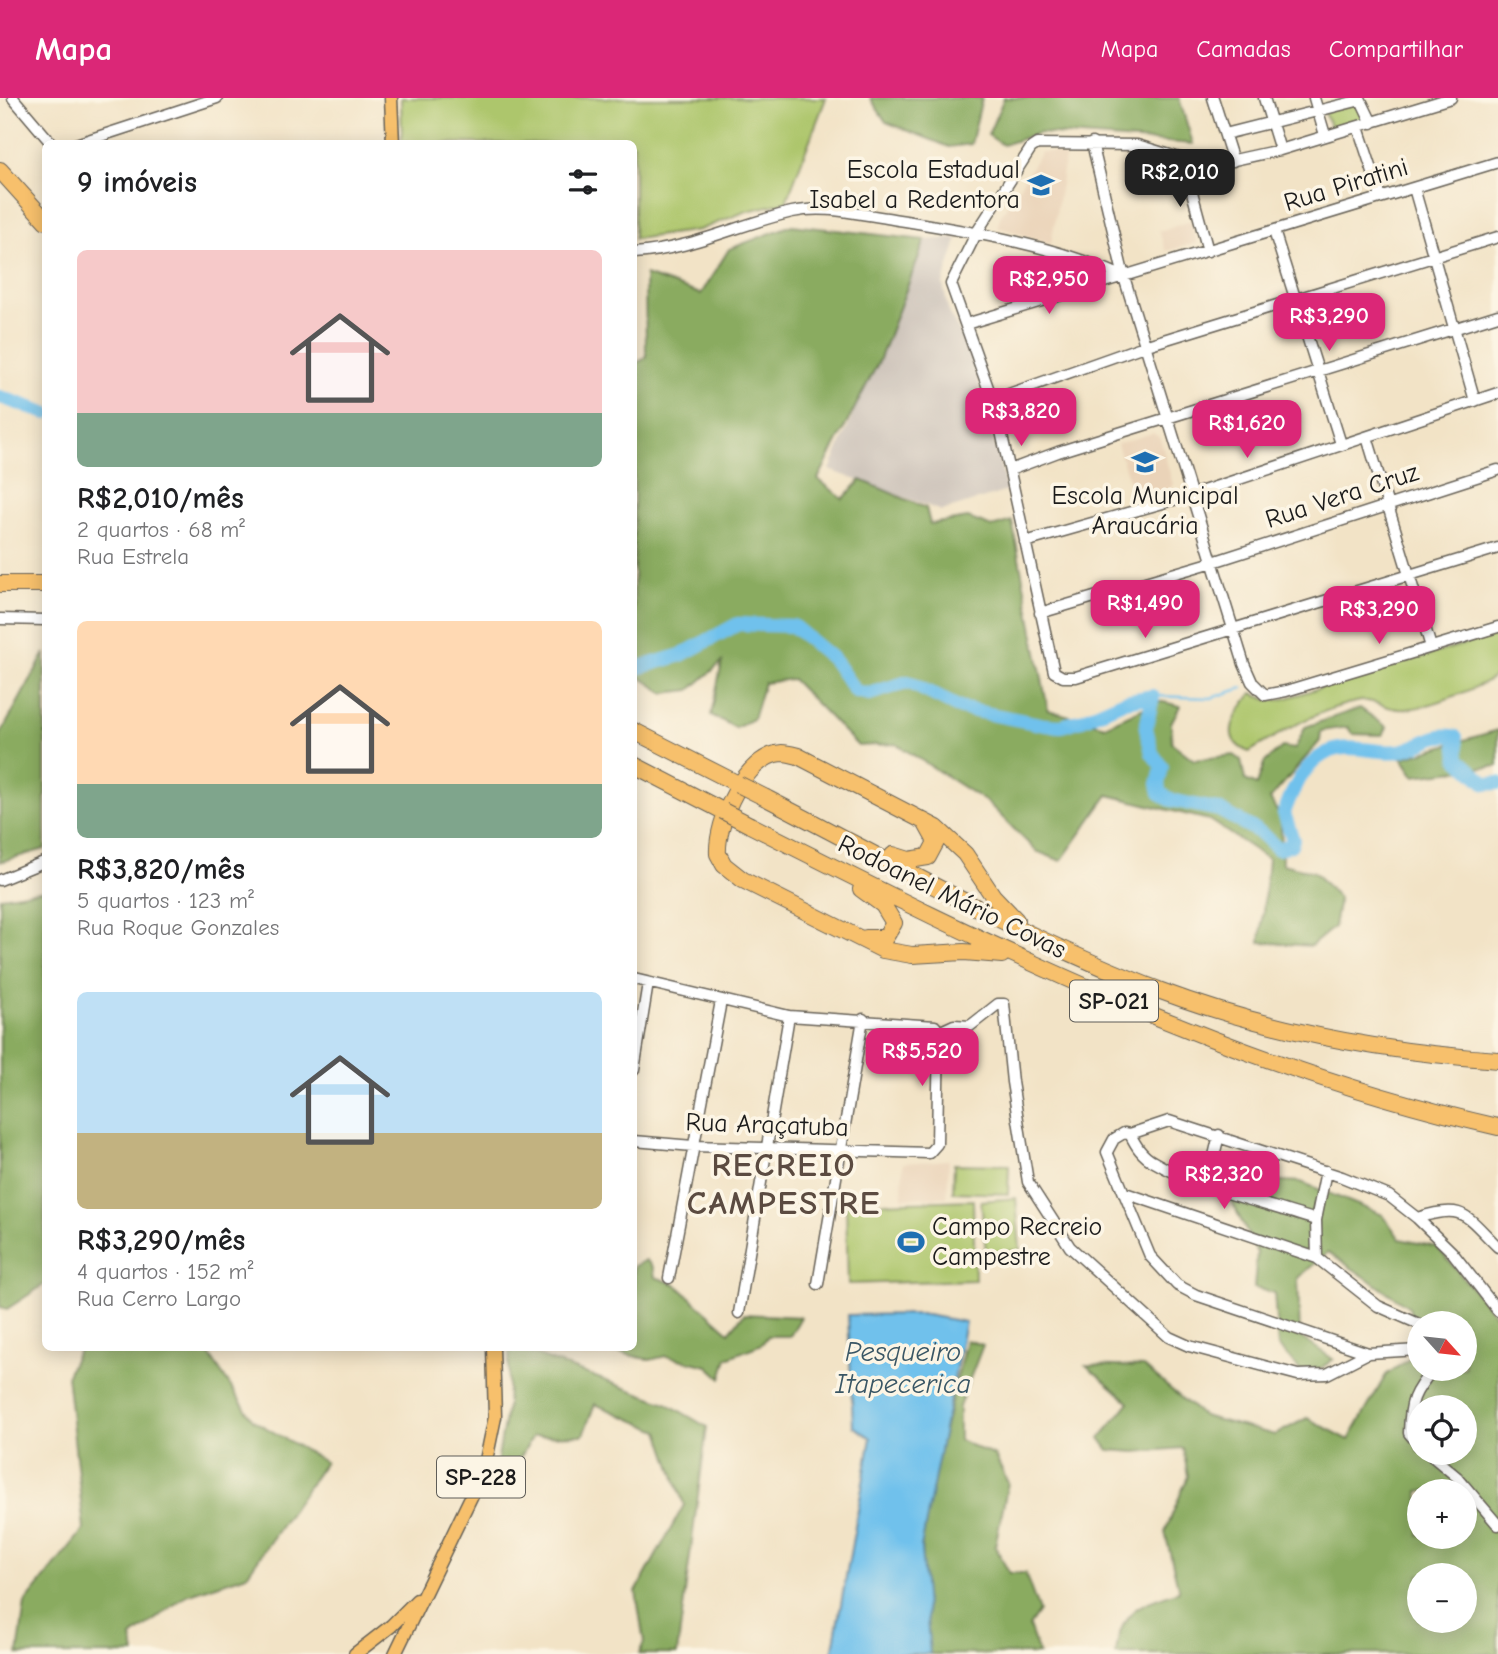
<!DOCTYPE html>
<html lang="pt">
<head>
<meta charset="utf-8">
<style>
  :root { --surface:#fff; --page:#f2f2f2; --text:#202124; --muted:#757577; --accent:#db2777 }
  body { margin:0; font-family:"Comic Neue",sans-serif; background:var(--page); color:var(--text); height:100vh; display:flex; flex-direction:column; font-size:26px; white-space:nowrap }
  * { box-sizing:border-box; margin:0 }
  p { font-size:23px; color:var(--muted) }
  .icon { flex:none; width:38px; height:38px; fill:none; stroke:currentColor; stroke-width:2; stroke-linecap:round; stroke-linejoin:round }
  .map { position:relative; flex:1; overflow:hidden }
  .sheet { position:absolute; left:42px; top:42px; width:595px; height:1211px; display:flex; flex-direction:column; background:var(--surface); border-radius:10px; box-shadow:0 4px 18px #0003 }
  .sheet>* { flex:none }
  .needle { width:46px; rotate:117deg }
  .fabs { position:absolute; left:1407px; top:1213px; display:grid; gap:14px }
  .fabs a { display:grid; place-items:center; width:70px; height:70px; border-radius:50%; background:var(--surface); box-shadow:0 4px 18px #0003; font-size:35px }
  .price { position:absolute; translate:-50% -60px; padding:0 16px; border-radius:14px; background:var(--accent); color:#fff; font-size:23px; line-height:46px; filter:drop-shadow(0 2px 4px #0008) }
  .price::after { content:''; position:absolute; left:50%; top:42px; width:21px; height:16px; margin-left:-10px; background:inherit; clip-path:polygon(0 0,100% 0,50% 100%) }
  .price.active { background:#222; color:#fff }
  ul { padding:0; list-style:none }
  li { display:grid; align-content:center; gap:14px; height:371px; padding:0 35px }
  li span { display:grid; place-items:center; height:217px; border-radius:10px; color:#555 }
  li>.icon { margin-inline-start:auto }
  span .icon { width:126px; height:126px; fill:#fffc; stroke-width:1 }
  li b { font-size:30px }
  h2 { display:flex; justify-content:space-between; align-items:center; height:84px; padding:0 35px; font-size:30px }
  header { display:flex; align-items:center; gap:42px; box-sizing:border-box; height:98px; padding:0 35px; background:var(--accent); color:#fff }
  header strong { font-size:33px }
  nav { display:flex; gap:38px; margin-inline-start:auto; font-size:24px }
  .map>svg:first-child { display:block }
  .built { fill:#ead3b8 }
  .industrial { fill:#ccc2b9 }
  .green { fill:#adc66c; stroke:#647144; stroke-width:2 }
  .forest { fill:#8aab60; stroke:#53643e; stroke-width:2; fill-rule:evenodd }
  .water { fill:#70c1ec; stroke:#466e84; stroke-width:2 }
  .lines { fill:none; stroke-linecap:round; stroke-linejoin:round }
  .stream { stroke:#70c1ec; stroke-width:2.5 }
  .river { stroke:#70c1ec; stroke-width:14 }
  .minor-casing { stroke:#676258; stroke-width:13 }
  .major-casing { stroke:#676258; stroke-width:15 }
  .highway-casing { stroke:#676258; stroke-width:18 }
  .minor { stroke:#fff; stroke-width:10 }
  .major { stroke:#f7c06c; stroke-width:12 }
  .highway { stroke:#f7c06c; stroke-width:16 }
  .highway-bridge-casing { stroke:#676258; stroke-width:18; stroke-linecap:butt }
  .highway-bridge { stroke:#f7c06c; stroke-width:16 }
  .labels { text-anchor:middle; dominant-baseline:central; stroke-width:7; stroke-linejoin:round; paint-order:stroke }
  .shield { fill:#fcf5e5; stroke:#5f5d58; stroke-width:2 }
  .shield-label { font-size:24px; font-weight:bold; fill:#1c1c1c }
  .poi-label { font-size:26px; fill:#1c1c1c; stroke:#fcf5e5; text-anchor:end }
  .street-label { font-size:26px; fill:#1c1c1c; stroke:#fcf5e5 }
  .water-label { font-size:28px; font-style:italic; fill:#395665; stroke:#fcf5e5 }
  .district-label { font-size:33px; font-weight:bold; letter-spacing:2px; fill:#5b4b41; stroke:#fcf5e5 }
</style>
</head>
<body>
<header>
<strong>Mapa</strong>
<nav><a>Mapa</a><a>Camadas</a><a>Compartilhar</a></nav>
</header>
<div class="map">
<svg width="1498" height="1556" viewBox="0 0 1498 1556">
  <rect width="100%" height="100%" fill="#fcf5e5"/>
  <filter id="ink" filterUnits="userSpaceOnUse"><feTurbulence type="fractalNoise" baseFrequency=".0143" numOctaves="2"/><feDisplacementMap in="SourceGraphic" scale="14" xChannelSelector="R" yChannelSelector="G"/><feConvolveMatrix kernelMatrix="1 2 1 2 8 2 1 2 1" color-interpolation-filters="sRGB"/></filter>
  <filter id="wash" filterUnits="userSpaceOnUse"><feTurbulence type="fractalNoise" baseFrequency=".00686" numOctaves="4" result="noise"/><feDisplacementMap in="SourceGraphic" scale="28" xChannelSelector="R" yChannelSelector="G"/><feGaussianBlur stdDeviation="1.57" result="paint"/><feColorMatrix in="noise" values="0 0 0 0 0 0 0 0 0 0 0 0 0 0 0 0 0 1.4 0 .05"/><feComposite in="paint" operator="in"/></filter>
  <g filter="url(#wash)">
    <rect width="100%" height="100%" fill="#f2e3c6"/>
    <path class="built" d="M1041 54H1066L1051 146 998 129 1000 119Z
      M1191 123 1197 145 1166 153 1159 133Z
      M1153 335 1160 340 1173 387 1166 395 1136 404 1117 346Z
      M949 1062 947 1099 902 1100 903 1065Z"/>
    <path class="industrial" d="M958 140 943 186 949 216 970 251 1007 393 942 413 830 372 925 142Z"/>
    <path class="green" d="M401 0H826L786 104 747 113 699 132 634 141V46L402 45Z
      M1362 2 1369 20 1332 32 1324 14Z
      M1498 536V576C1478 591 1422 613 1398 611 1386 610 1371 601 1361 603 1320 610 1284 633 1249 654 1216 641 1238 613 1252 595L1268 602H1280Z
      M954 1066 1009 1067 1008 1096 953 1094Z
      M1016 1100 1020 1152 986 1155 981 1103Z
      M973 1102 975 1182 848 1186 846 1106Z"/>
    <path class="forest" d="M870 0H982L971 46 949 49 886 24Z
      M1004 0H1179L1193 46 1039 35 1003 47 988 37Z
      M792 127 925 142 879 263 818 381 843 401 861 382 926 410 930 426 968 420 992 429 1012 423 1048 612 1105 628 1159 603 1180 608 1171 625 1172 645 1194 662 1234 657 1241 662 1245 682 1257 687 1264 665 1282 649 1295 651 1305 629 1360 610 1387 629 1383 637 1352 636 1348 629 1321 633 1320 643 1270 701 1281 720 1282 766 1314 774 1339 800 1334 829 1311 848 1260 844 1268 761 1209 722 1108 697 1061 763 1036 753 988 705 896 646 858 648 792 581 764 585 753 621 736 630 711 617 722 564 690 592 664 595 634 575V266L646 260 645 177 701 196 729 151Z
      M45 555V751L0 764V637Z
      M1498 632V668L1414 678 1402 660Z
      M45 792V1186L7 1211 0 1209V799Z
      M1231 1080 1301 1084 1383 1117 1400 1141 1437 1149 1498 1220V1556H1116C1121 1510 1138 1507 1179 1493L1165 1434 1188 1378 1183 1350 1135 1354 1109 1352 1100 1340 1129 1304 1086 1267 1144 1269 1203 1318 1275 1337 1307 1320 1349 1342 1386 1277 1419 1254V1270H1465V1225H1419V1244L1409 1209 1328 1154 1298 1180 1300 1239 1333 1261 1308 1281 1278 1248 1274 1195 1254 1190 1257 1155 1230 1100ZM1419 1309H1465V1354H1419ZM1419 1393H1465V1438H1419ZM1419 1477H1465V1522H1419Z
      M646 1162 653 1169 655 1179 675 1186 729 1234 744 1216 801 1219 790 1238H768L762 1246 727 1260 721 1280 708 1268 666 1258 650 1262 616 1254 576 1255 560 1250H634V1168Z
      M966 1242 983 1247 959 1309V1342L995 1358 1008 1385 995 1448 1009 1475H1025L1039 1513 1029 1528 1039 1556H926L918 1530 924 1387 939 1354Z
      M79 1250H205L253 1322 325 1364 247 1477 187 1497 132 1539 135 1556H18L25 1505 84 1431 67 1277Z
      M510 1250H517L666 1305 707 1329 677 1556H639L644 1544 636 1494 684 1407 659 1333 595 1306 583 1337 533 1338 514 1370 496 1371 507 1308Z"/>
    <path class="water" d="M921 1216 965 1224 921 1450 930 1556H832L871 1340 853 1328 848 1217Z"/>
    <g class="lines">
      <path class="stream" d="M1153 598 1211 600 1243 590"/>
      <path class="river" d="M0 299 46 315
        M634 571 681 557 738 526 793 528 833 561 855 593 869 596 908 584 960 610 1045 627 1061 628 1082 622 1125 603 1153 598 1146 630 1152 655 1162 669 1158 686 1160 695 1171 702 1219 712 1261 735 1278 751 1291 747 1293 742 1284 715C1293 689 1309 657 1338 651 1357 647 1379 656 1398 653 1418 651 1435 632 1456 639L1458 661 1486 686 1498 685"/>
    </g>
  </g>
  <g filter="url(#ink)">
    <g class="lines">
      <g class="minor-casing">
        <path id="minor" d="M13 0 52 46
          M1213 0 1233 63
          M1264 0 1280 52
          M1314 0 1325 37
          M1360 0 1372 25
          M1451 0 1280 52 1225 64 1183 61 1137 47 1037 46 1031 50 977 134 951 186 997 315 1054 574 1063 579H1076L1498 450
          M1358 29 1381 99
          M1225 36 1361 2
          M1092 45 1124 179 1244 566 1252 584 1265 597 1286 593 1498 529
          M76 46 217 0
          M1183 61 1208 153
          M1414 90 1475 303
          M1274 133 1341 346
          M634 155C689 152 739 126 792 114 824 107 856 116 887 120 966 133 1050 145 1124 179
          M966 226 1498 64
          M992 302 1144 248 1498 139
          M1367 339 1431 549
          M1010 372 1058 354 1498 217
          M1025 444 1191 397 1498 295
          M1040 515 1213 464 1498 372
          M0 521 46 522
          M0 782 46 763
          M634 881 789 918 935 928 939 934
          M939 934 954 927 970 928 998 906H1004L1012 984 1028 1084 1070 1149 1169 1239 1189 1248 1298 1277 1327 1276 1368 1255 1196 1197 1177 1187 1150 1158 1107 1054 1114 1041 1124 1035 1130 1036 1169 1023 1342 1079 1389 1098 1417 1120 1452 1154 1498 1213
          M634 972 648 885
          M1130 1036C1136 1048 1142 1058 1154 1064 1198 1090 1267 1106 1316 1122
          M634 1043 693 1048 929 1055 937 1046 939 934
          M1326 1073 1316 1122 1317 1160 1378 1208 1419 1226
          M1207 1087 1219 1037
          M1125 1095 1317 1160
          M1417 1120C1465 1105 1465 1117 1498 1149
          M669 1180 721 903
          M818 1186 863 921
          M739 1215 789 918
          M1368 1255 1419 1252
          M1419 1347 1409 1335C1410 1303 1413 1295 1434 1270
          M1427 1354 1457 1379 1498 1427"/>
      </g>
      <g class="major-casing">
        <path id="major" d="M391 0 393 46
          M355 1556 391 1528 417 1502
          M395 1556 484 1372 495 1319 493 1250"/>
      </g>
      <g class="highway-casing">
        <path id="highway" d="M0 72 46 123
          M0 486H46
          M634 633 738 686
          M634 667 723 713
          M766 700C895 766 1025 841 1161 893 1268 933 1384 954 1498 962
          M750 727C991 849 1232 969 1498 1029
          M893 757 909 762 928 759 936 744 925 724
          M861 791 883 807 894 825 885 840H866
          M1002 857 964 854 912 857 883 852 743 782 724 767 718 756C716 724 745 657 782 655 787 655 794 657 798 658L937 730 965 756 993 798 1016 822"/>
      </g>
      <use href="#minor" class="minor"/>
      <use href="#major" class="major"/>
      <use href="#highway" class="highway"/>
      <g class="highway-bridge-casing">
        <path id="highway-bridge" d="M738 686 766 700
          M723 713 750 727"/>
      </g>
      <use href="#highway-bridge" class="highway-bridge"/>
    </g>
  </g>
  <defs>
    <g id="school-bare" transform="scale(2.1)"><path d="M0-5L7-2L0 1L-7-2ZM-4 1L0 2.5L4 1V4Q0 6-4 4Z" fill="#1f6fb2" stroke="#fcf5e5" stroke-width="2.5" paint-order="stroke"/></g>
    <g id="stadium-bare" transform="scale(2.1)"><path d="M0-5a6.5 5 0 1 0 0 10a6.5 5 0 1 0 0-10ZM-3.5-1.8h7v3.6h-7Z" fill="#1f6fb2" stroke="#fcf5e5" stroke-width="2.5" paint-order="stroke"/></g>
  </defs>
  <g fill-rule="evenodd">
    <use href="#school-bare" x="1041" y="87"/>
    <use href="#school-bare" x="1145" y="364"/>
    <use href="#stadium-bare" x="911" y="1144"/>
  </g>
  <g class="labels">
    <g class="shield">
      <rect x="1070" y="882.5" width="88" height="41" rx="5"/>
      <rect x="437" y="1358.5" width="88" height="41" rx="5"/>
    </g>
    <g class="shield-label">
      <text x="1114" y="903">SP-021</text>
      <text x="481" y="1379">SP-228</text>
    </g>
    <g class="poi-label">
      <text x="1020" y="72">Escola Estadual<tspan x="1020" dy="30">Isabel a Redentora</tspan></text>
      <text x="1145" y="398" text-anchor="middle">Escola Municipal<tspan x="1145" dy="30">Araucária</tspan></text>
      <text x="932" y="1129" text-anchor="start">Campo Recreio<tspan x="932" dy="30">Campestre</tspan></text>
    </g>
    <g class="street-label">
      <text transform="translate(1346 87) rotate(-17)">Rua Piratini</text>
      <text transform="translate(1342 398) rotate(-18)">Rua Vera Cruz</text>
      <text transform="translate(952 799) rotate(26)">Rodoanel Mário Covas</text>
      <text transform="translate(767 1027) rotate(2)">Rua Araçatuba</text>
    </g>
    <g class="water-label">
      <text x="903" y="1254">Pesqueiro<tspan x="903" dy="32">Itapecerica</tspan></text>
    </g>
    <g class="district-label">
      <text x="784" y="1067">RECREIO<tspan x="784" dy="38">CAMPESTRE</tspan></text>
    </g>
  </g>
</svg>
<div class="fabs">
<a><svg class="needle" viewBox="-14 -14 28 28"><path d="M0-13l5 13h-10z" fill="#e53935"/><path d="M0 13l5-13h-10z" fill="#757577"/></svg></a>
<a><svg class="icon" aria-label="locate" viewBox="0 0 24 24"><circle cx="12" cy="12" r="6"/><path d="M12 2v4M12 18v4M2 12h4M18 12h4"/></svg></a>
<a>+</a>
<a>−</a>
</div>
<b class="price active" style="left:1180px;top:111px">R$2,010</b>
<b class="price" style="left:1049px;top:218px">R$2,950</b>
<b class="price" style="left:1329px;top:255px">R$3,290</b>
<b class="price" style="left:1021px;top:350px">R$3,820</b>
<b class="price" style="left:1247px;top:362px">R$1,620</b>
<b class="price" style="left:1145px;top:542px">R$1,490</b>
<b class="price" style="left:1379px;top:548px">R$3,290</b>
<b class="price" style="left:922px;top:990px">R$5,520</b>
<b class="price" style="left:1224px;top:1113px">R$2,320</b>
<section class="sheet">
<h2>9 imóveis<svg class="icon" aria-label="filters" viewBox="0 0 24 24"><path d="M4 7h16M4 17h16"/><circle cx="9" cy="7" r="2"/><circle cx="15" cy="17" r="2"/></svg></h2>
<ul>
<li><span style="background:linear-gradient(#f6c9c9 75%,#7fa58c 0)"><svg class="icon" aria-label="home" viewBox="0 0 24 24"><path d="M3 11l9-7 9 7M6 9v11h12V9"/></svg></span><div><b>R$2,010/mês</b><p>2 quartos · 68 m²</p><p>Rua Estrela</p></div></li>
<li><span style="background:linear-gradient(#ffd9b3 75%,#7fa58c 0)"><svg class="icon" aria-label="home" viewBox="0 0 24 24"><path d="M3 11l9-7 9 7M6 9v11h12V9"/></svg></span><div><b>R$3,820/mês</b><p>5 quartos · 123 m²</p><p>Rua Roque Gonzales</p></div></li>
<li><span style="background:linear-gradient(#bfe0f5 65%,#c2b280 0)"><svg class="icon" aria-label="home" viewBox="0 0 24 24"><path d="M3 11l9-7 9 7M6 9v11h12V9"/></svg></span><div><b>R$3,290/mês</b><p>4 quartos · 152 m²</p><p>Rua Cerro Largo</p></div></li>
</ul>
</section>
</div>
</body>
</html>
